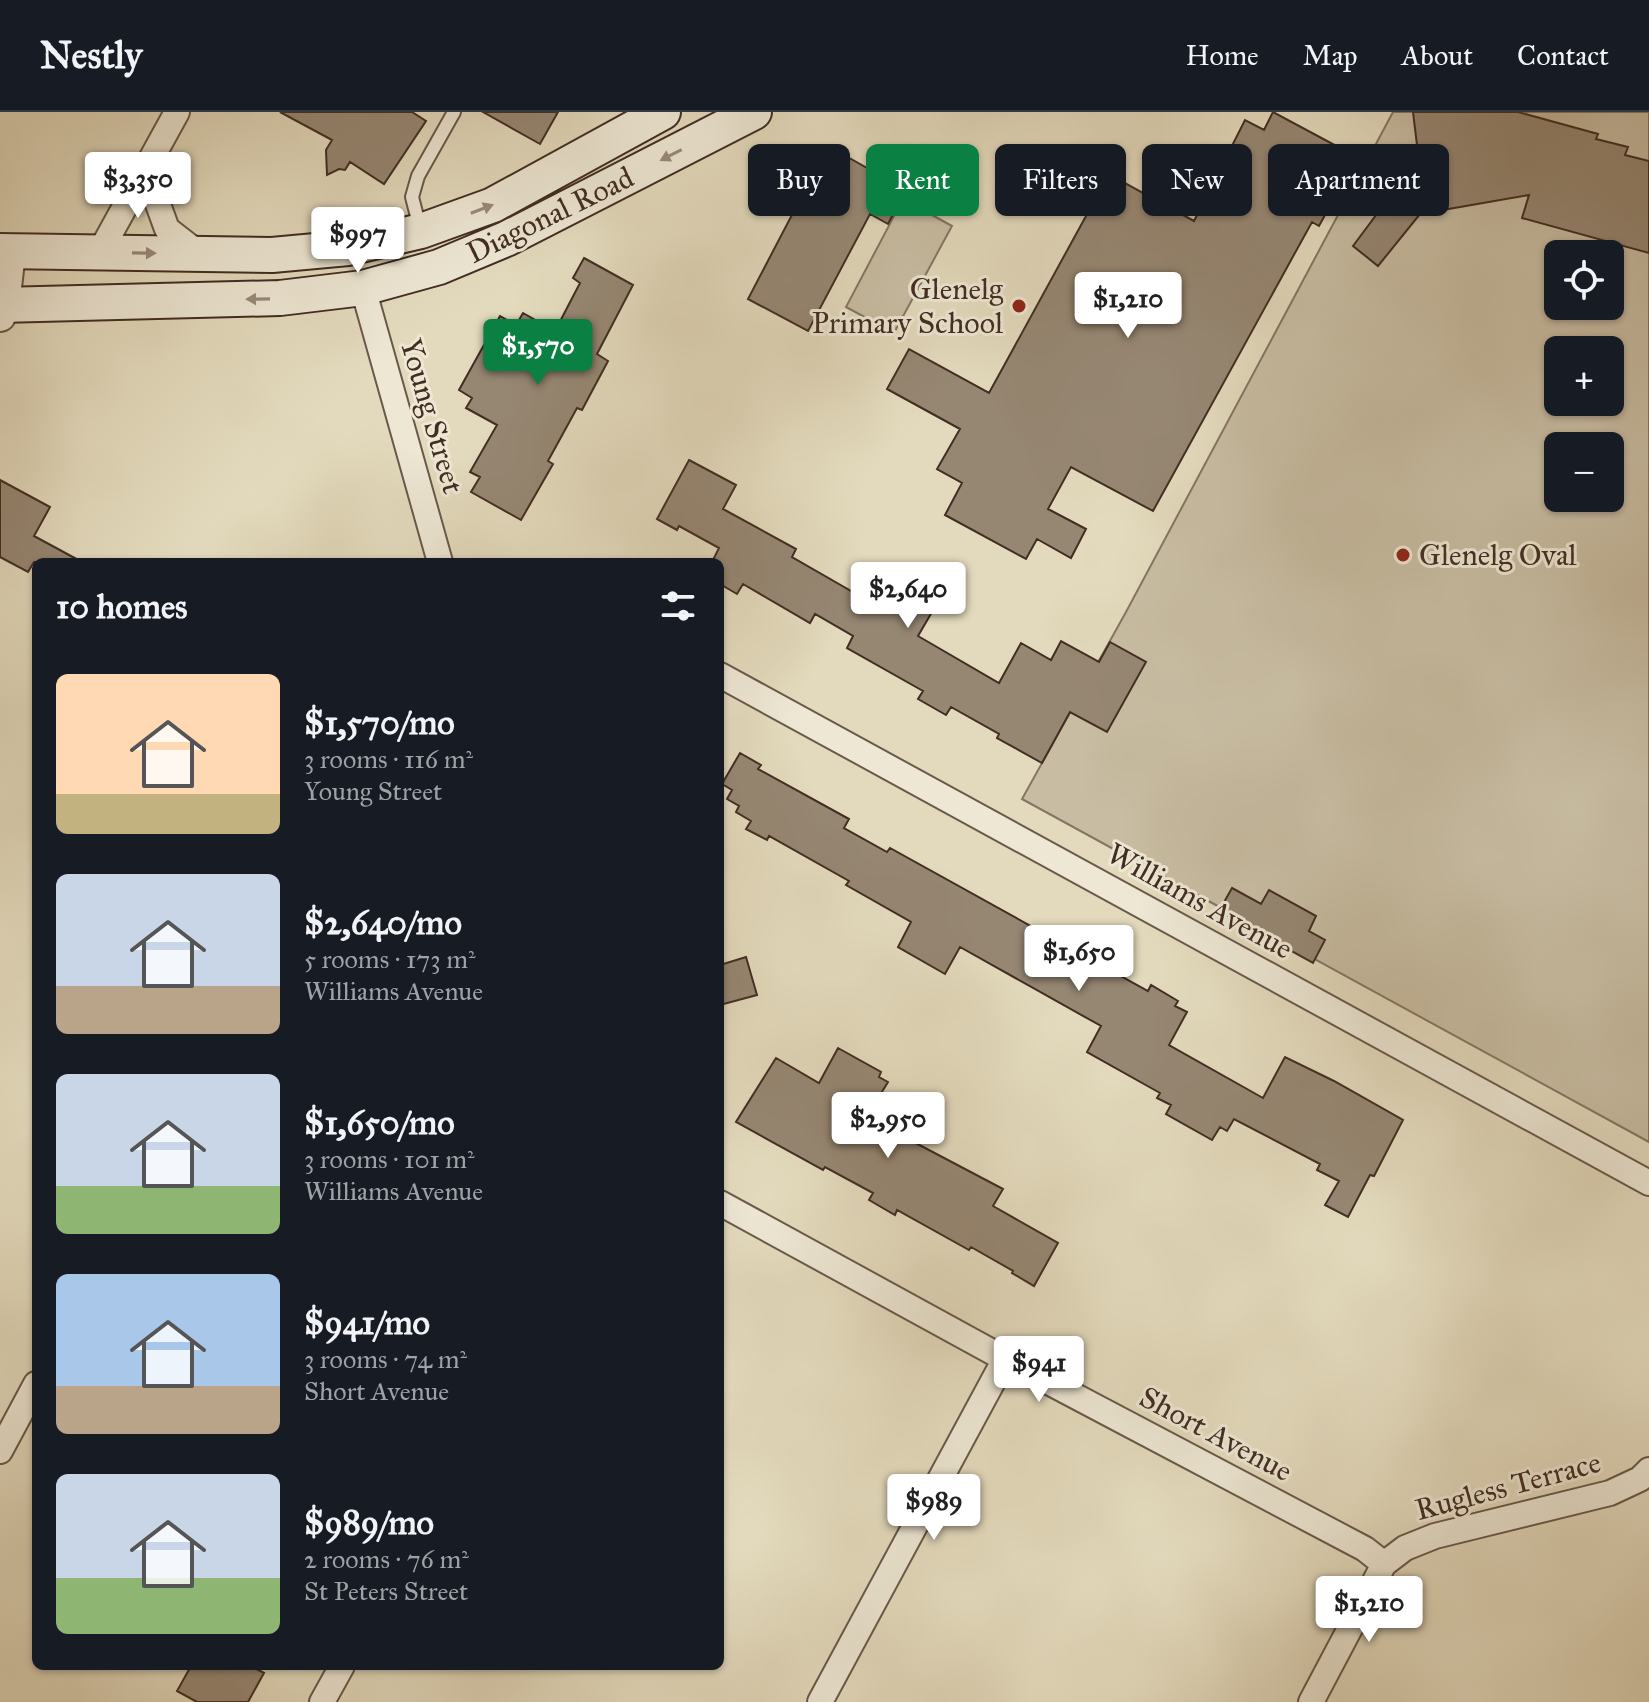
<!DOCTYPE html>
<html lang="en">
<head>
<meta charset="utf-8">
<style>
  :root { --surface:#171b24; --page:#20242c; --text:#f1f3f6; --muted:#9ea1a6; --line:#363941; --accent:#0b8043 }
  body { margin:0; font-family:"IM FELL Great Primer",serif; background:var(--page); color:var(--text); height:100vh; display:flex; flex-direction:column; font-size:30px; white-space:nowrap }
  * { box-sizing:border-box; margin:0 }
  p { font-size:26px; color:var(--muted) }
  .icon { flex:none; width:44px; height:44px; fill:none; stroke:currentColor; stroke-width:2; stroke-linecap:round; stroke-linejoin:round }
  .map { position:relative; flex:1; overflow:hidden }
  .details { position:absolute; left:32px; top:446px; width:692px; height:1112px; display:flex; flex-direction:column; background:var(--surface); border-radius:12px; box-shadow:0 2px 6px #0004 }
  .details>* { flex:none }
  .guide { position:absolute; left:748px; top:32px; width:760px; height:72px; display:flex; gap:16px }
  .fabs { position:absolute; left:1544px; top:128px; display:grid; gap:16px }
  .fabs a { display:grid; place-items:center; width:80px; height:80px; border-radius:12px; background:var(--surface); box-shadow:0 2px 6px #0004; font-size:40px }
  .price { position:absolute; translate:-50% -68px; padding:0 18px; border-radius:8px; background:#fff; color:#222; font-size:26px; line-height:52px; filter:drop-shadow(0 2px 4px #0008) }
  .price::after { content:''; position:absolute; left:50%; top:48px; width:24px; height:18px; margin-left:-12px; background:inherit; clip-path:polygon(0 0,100% 0,50% 100%) }
  .price.current { background:var(--accent); color:#fff }
  ul { padding:0; list-style:none }
  li { display:flex; align-items:center; gap:24px; height:200px; padding:0 24px }
  li span { display:grid; place-items:center; flex:none; width:224px; height:160px; border-radius:12px; color:#555 }
  li>.icon { margin-inline-start:auto }
  span .icon { width:96px; height:96px; fill:#fffc; stroke-width:1 }
  li b { font-size:34px }
  h2 { display:flex; justify-content:space-between; align-items:center; height:96px; padding:0 24px; font-size:34px }
  .chip { padding:0 28px; border-radius:12px; background:var(--surface); box-shadow:0 2px 6px #0004; font-size:28px; line-height:72px }
  .chip.current { background:var(--accent); color:#fff }
  header { display:flex; align-items:center; gap:48px; box-sizing:border-box; height:112px; padding:0 40px; background:var(--surface); border-bottom:2px solid var(--line) }
  header strong { font-size:38px }
  nav { display:flex; gap:44px; margin-inline-start:auto; font-size:28px }
  .map>svg:first-child { display:block }
  .green { fill:#c8bda3; stroke:#857563; stroke-width:2; fill-rule:evenodd }
  .building { fill:#968773; stroke:#422d23; stroke-width:2 }
  .lines { fill:none; stroke-linecap:round; stroke-linejoin:round }
  .service-casing { stroke:#6a584a; stroke-width:16 }
  .minor-casing { stroke:#6a584a; stroke-width:28 }
  .tertiary-casing { stroke:#6a584a; stroke-width:34 }
  .secondary-casing { stroke:#422d23; stroke-width:38 }
  .service { stroke:#ede7d4; stroke-width:12 }
  .minor { stroke:#ede7d4; stroke-width:24 }
  .tertiary { stroke:#ede7d4; stroke-width:30 }
  .secondary { stroke:#ede7d4; stroke-width:34 }
  .oneway { fill:#988a7c }
  .poi-dot { fill:#8f2418; stroke:#ede7d4; stroke-width:3 }
  .labels { text-anchor:middle; dominant-baseline:central; stroke-width:6; stroke-linejoin:round; paint-order:stroke }
  .street-label { font-size:30px; fill:#422d23; stroke:#ede7d4 }
  .poi-label { font-size:30px; fill:#422d23; stroke:#ede7d4; text-anchor:end }
</style>
</head>
<body>
<header>
<strong>Nestly</strong>
<nav><a>Home</a><a>Map</a><a>About</a><a>Contact</a></nav>
</header>
<div class="map">
<svg width="1649" height="1590" viewBox="0 0 1649 1590">
  <rect width="100%" height="100%" fill="#e3dabd"/>
  <filter id="stains"><feTurbulence type="fractalNoise" baseFrequency=".0025" numOctaves="4"/><feColorMatrix values="0 0 0 0 .2 0 0 0 0 .09 0 0 0 0 .02 0 0 0 .5 -.17"/></filter>
  <radialGradient id="worn" r=".72"><stop offset=".6" stop-color="#630" stop-opacity="0"/><stop offset="1" stop-color="#630" stop-opacity=".3"/></radialGradient>
  <path class="green" d="M1393 0H1649V1030L1022 687 1126 500ZM1558 142H1610V194H1558ZM1558 238H1610V290H1558ZM1558 334H1610V386H1558Z
    M903 87 952 114 894 221 846 195Z"/>
  <path class="building" d="M280 0H412L426 9 384 72 350 50 345 58 339 57 327 63 326 38 332 28Z
    M483 0H558L540 32Z
    M1273 0 1357 45 1319 114 1312 110 1153 399 1071 355 1048 397 1086 417 1071 446 1037 427 1026 447 945 403 962 371 937 357 960 317 887 277 909 237 989 281 1086 104 1081 101 1105 60 1194 109 1245 8 1264 18Z
    M1413 0H1518L1598 22 1596 27 1628 35 1625 43 1649 49V141L1522 106 1529 83 1420 102 1378 154 1353 134 1403 67 1410 70 1404 35 1417 33Z
    M828 34 906 78 888 112 870 102 808 219 748 187Z
    M584 146 633 173 597 242 608 249 582 298 577 296 548 349 553 352 521 408 471 380 480 365 470 360 497 313 466 296 472 286 459 278 500 204 516 213 523 201 555 219 580 171 573 166Z
    M689 348 736 373 723 397 796 437 792 445 872 491 892 460 913 472 915 468 942 483 918 524 999 571 1021 531 1051 548 1061 529 1099 550 1110 530 1146 550 1107 620 1070 600 1042 651 997 626 999 622 951 595 946 603 918 587 923 579 847 536 853 524 815 502 810 511 743 472 737 482 720 472V450H712L719 436 679 414 677 418 657 407Z
    M0 368 50 395 34 424 82 450H34L28 460 0 445Z
    M740 641 761 653 758 657 849 707 844 716 887 740 890 736 1148 879 1151 873 1178 889 1175 894 1187 900 1169 933 1263 986 1285 945 1334 969 1403 1008 1374 1064 1370 1063 1348 1105 1325 1093 1339 1069 1317 1058 1320 1052 1234 1007 1227 1019 1220 1015 1212 1028 1166 1002 1171 993 1157 986 1160 981 1087 940 1101 914 960 835 945 862 898 835 911 810 846 773 849 769 769 724 767 728 746 717 751 709 736 700 739 694 727 687 732 678 722 672Z
    M1232 776 1261 792 1269 778 1316 804 1309 819 1325 828 1313 851 1219 799Z
    M746 845 757 883 720 893V853Z
    M838 936 881 960 879 965 888 970 880 983 885 985 872 1008 1003 1077 993 1094 1058 1131 1034 1174 1012 1161 1013 1159 971 1135 969 1138 897 1098 895 1103 869 1088 873 1081 825 1055 823 1058 736 1010 776 946 819 971Z
    M191 1554H251L264 1561 248 1590H197L177 1579Z"/>
  <g class="lines">
    <g class="service-casing">
      <path id="service" d="M420 116 412 85 418 64 454 0"/>
    </g>
    <g class="minor-casing">
      <path id="minor" d="M155 46 152 76 167 117 198 141
        M100 140 177 0
        M363 176 440 450
        M720 563 1649 1071
        M720 1091 1005 1247 1365 1437 1384 1452
        M0 1339 36 1272
        M322 1590 342 1554
        M820 1590 1005 1247
        M1311 1590 1384 1452 1405 1436 1435 1424 1610 1381 1640 1367 1649 1358"/>
    </g>
    <g class="tertiary-casing">
      <path id="tertiary" d="M0 204 4 193 10 140"/>
    </g>
    <g class="secondary-casing">
      <path id="secondary" d="M0 139 272 143 348 136 421 119 493 93 663 0
        M0 193 280 186 363 176 439 155 506 127 754 0"/>
    </g>
    <use href="#service" class="service"/>
    <use href="#minor" class="minor"/>
    <use href="#tertiary" class="tertiary"/>
    <use href="#secondary" class="secondary"/>
  </g>
  <defs><path id="oneway-solid" d="M-6-.8H1V-3.2L6.5 0L1 3.2V.8H-6Z" transform="scale(2)"/></defs>
  <g class="oneway">
    <use href="#oneway-solid" transform="translate(671 43) rotate(153)"/>
    <use href="#oneway-solid" transform="translate(482 97) rotate(-21)"/>
    <use href="#oneway-solid" transform="translate(144 141) rotate(1)"/>
    <use href="#oneway-solid" transform="translate(258 187) rotate(179)"/>
  </g>
  <g class="poi-dot">
    <circle cx="1019" cy="194" r="8"/>
    <circle cx="1403" cy="443" r="8"/>
  </g>
  <g class="labels">
    <g class="street-label">
      <text transform="translate(550 103) rotate(-26)">Diagonal Road</text>
      <text transform="translate(432 304) rotate(74)">Young Street</text>
      <text transform="translate(1200 789) rotate(29)">Williams Avenue</text>
      <text transform="translate(1216 1322) rotate(28)">Short Avenue</text>
      <text transform="translate(1508 1374) rotate(-15)">Rugless Terrace</text>
    </g>
    <g class="poi-label">
      <text x="1003" y="177">Glenelg<tspan x="1003" dy="34">Primary School</tspan></text>
      <text x="1419" y="443" text-anchor="start">Glenelg Oval</text>
    </g>
  </g>
  <rect width="100%" height="100%" filter="url(#stains)"/>
  <rect width="100%" height="100%" fill="url(#worn)"/>
</svg>
<div class="fabs">
<a><svg class="icon" aria-label="locate" viewBox="0 0 24 24"><circle cx="12" cy="12" r="6"/><path d="M12 2v4M12 18v4M2 12h4M18 12h4"/></svg></a>
<a>+</a>
<a>−</a>
</div>
<b class="price" style="left:138px;top:108px">$3,350</b>
<b class="price" style="left:358px;top:163px">$997</b>
<b class="price" style="left:1128px;top:228px">$1,210</b>
<b class="price current" style="left:538px;top:275px">$1,570</b>
<b class="price" style="left:908px;top:518px">$2,640</b>
<b class="price" style="left:1079px;top:881px">$1,650</b>
<b class="price" style="left:888px;top:1048px">$2,950</b>
<b class="price" style="left:1039px;top:1292px">$941</b>
<b class="price" style="left:934px;top:1430px">$989</b>
<b class="price" style="left:1369px;top:1532px">$1,210</b>
<div class="guide">
<a class="chip">Buy</a>
<a class="chip current">Rent</a>
<a class="chip">Filters</a>
<a class="chip">New</a>
<a class="chip">Apartment</a>
</div>
<section class="details">
<h2>10 homes<svg class="icon" aria-label="filters" viewBox="0 0 24 24"><path d="M4 7h16M4 17h16"/><circle cx="9" cy="7" r="2"/><circle cx="15" cy="17" r="2"/></svg></h2>
<ul>
<li><span style="background:linear-gradient(#ffd9b3 75%,#c2b280 0)"><svg class="icon" aria-label="home" viewBox="0 0 24 24"><path d="M3 11l9-7 9 7M6 9v11h12V9"/></svg></span><div><b>$1,570/mo</b><p>3 rooms · 116 m²</p><p>Young Street</p></div></li>
<li><span style="background:linear-gradient(#c9d6e8 70%,#b9a48a 0)"><svg class="icon" aria-label="home" viewBox="0 0 24 24"><path d="M3 11l9-7 9 7M6 9v11h12V9"/></svg></span><div><b>$2,640/mo</b><p>5 rooms · 173 m²</p><p>Williams Avenue</p></div></li>
<li><span style="background:linear-gradient(#c9d6e8 70%,#8fb573 0)"><svg class="icon" aria-label="home" viewBox="0 0 24 24"><path d="M3 11l9-7 9 7M6 9v11h12V9"/></svg></span><div><b>$1,650/mo</b><p>3 rooms · 101 m²</p><p>Williams Avenue</p></div></li>
<li><span style="background:linear-gradient(#a9c7e8 70%,#b9a48a 0)"><svg class="icon" aria-label="home" viewBox="0 0 24 24"><path d="M3 11l9-7 9 7M6 9v11h12V9"/></svg></span><div><b>$941/mo</b><p>3 rooms · 74 m²</p><p>Short Avenue</p></div></li>
<li><span style="background:linear-gradient(#c9d6e8 65%,#8fb573 0)"><svg class="icon" aria-label="home" viewBox="0 0 24 24"><path d="M3 11l9-7 9 7M6 9v11h12V9"/></svg></span><div><b>$989/mo</b><p>2 rooms · 76 m²</p><p>St Peters Street</p></div></li>
</ul>
</section>
</div>
</body>
</html>
